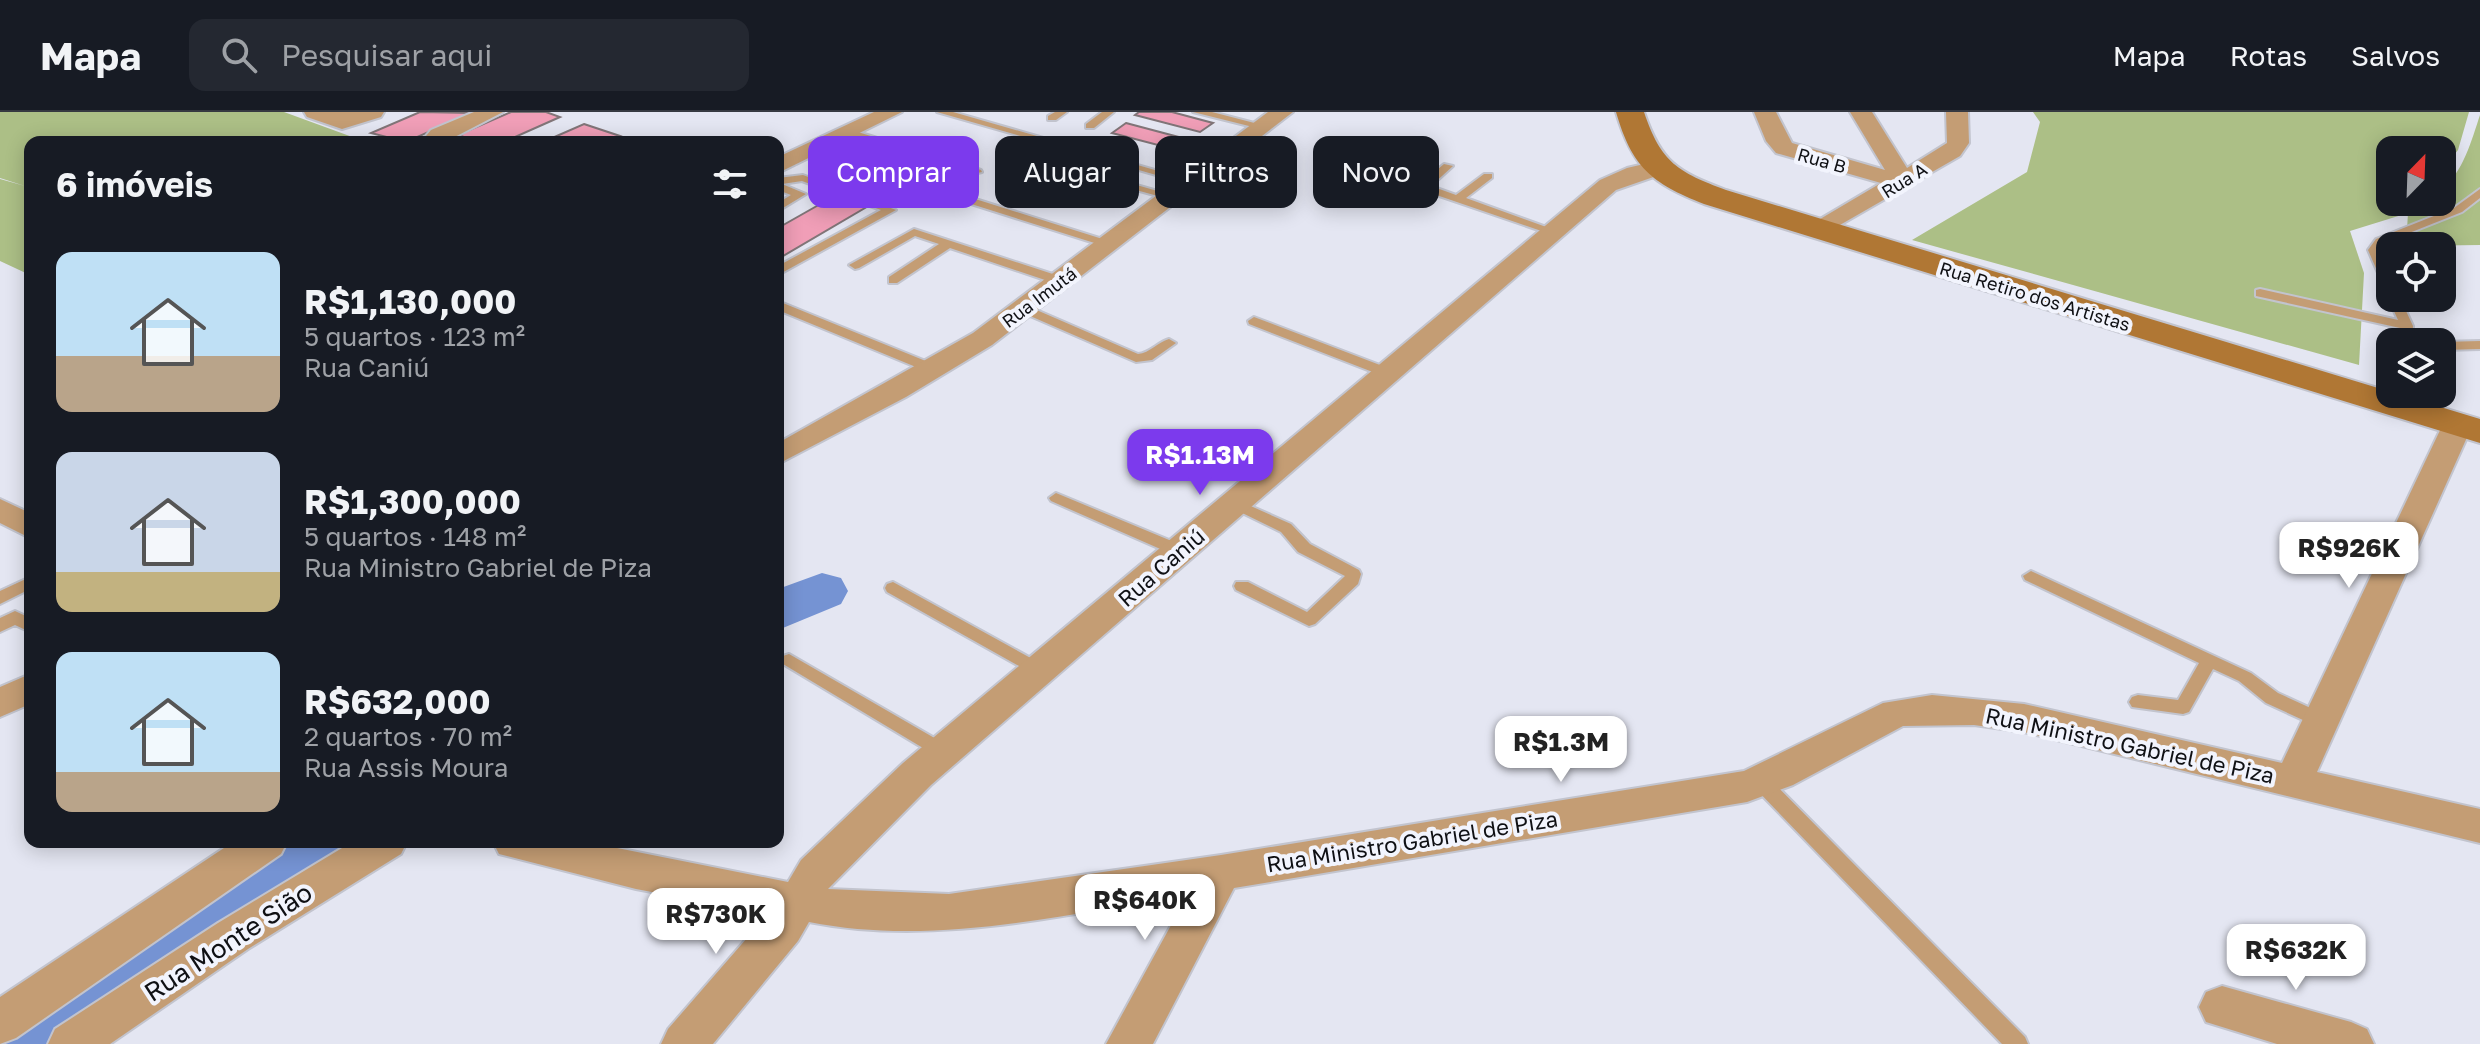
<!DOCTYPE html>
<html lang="pt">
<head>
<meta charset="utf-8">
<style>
  :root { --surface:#171b24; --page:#242831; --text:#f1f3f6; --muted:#9ea1a6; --line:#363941; --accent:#7c3aed }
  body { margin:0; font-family:"Golos Text",sans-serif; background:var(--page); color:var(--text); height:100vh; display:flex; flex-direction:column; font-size:30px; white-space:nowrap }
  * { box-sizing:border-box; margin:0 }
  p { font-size:26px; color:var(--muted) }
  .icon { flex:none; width:44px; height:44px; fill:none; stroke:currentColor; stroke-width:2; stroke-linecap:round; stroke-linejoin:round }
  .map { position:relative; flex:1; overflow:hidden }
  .details { position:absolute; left:24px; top:24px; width:760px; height:712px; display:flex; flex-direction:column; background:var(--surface); border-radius:16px; box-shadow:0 4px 20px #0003 }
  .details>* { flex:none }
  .guide { position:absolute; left:808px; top:24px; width:760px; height:72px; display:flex; gap:16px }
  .needle { width:52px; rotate:23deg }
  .tools { position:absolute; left:2376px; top:24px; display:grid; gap:16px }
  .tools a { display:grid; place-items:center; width:80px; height:80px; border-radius:16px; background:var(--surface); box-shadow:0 4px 20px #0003; font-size:40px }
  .price { position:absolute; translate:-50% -68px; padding:0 18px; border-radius:16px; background:#fff; color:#222; font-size:26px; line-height:52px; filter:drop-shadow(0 2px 4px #0008) }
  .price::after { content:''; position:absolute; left:50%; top:48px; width:24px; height:18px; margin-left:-12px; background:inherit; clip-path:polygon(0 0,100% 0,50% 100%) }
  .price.active { background:var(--accent); color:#fff }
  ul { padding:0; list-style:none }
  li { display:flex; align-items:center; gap:24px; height:200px; padding:0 32px }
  li span { display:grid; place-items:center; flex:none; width:224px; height:160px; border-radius:16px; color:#555 }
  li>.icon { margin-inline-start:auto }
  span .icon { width:96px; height:96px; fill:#fffc; stroke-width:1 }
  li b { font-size:34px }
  h2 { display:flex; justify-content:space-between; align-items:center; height:96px; padding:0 32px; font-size:34px }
  .pill { padding:0 28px; border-radius:16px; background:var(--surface); box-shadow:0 4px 20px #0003; font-size:28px; line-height:72px }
  .pill.active { background:var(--accent); color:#fff }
  header { display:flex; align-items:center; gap:48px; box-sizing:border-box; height:112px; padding:0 40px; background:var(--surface); border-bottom:2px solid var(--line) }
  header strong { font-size:38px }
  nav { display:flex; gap:44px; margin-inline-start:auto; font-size:28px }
  .search { width:560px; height:72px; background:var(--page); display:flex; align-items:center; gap:20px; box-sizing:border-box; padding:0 28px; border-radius:16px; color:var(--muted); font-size:30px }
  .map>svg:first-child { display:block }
  .green { fill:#acbf86 }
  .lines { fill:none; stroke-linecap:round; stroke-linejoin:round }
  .river { fill:#7593d3; fill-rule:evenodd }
  .building { fill:#f09eb7; stroke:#817578; stroke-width:2 }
  .lane-casing { stroke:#c2c4ce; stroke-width:4 }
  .street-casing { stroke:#c2c4ce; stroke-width:4 }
  .secondary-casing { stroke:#c2c4ce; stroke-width:4 }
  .lane { fill:#c49d74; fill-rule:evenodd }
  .street { fill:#c49d74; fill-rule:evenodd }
  .secondary { fill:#b07734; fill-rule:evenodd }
  .labels { text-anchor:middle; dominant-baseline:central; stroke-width:8; stroke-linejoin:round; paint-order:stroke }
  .far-street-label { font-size:18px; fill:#0f1014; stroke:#f2f4fd }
  .street-label { font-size:22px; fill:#0f1014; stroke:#f2f4fd }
  .near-street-label { font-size:26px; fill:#0f1014; stroke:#f2f4fd }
</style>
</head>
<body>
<header>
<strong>Mapa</strong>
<div class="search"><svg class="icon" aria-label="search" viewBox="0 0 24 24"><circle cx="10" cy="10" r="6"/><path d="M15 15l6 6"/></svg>Pesquisar aqui</div>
<nav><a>Mapa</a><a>Rotas</a><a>Salvos</a></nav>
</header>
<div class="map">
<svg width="2480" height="932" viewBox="0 0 2480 932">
  <rect width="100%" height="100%" fill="#e4e6f2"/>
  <path class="green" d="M0 0H284L366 30H30V163L0 149V67L25 74 0 66Z
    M2033 0H2469L2458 38 2442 58V38H2390V90H2418L2412 99 2424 90H2442V77C2463 61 2472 27 2480 3V133L2406 134 2408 101 2350 119 2364 161 2359 253 1912 128 2027 60 2040 10Z"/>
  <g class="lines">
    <path class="river" d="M822 461 841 466 848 479 841 492 778 518V477Z
      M286 730H368L359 748 92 932H0L8 909Z"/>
  </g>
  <path class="building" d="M420 0 472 1 406 30 371 21Z
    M511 0H546L560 5 504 30H478L458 23Z
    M1139 0H1172L1213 11 1200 20 1135 3Z
    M1126 11 1190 28 1177 38 1112 21Z
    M584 12 620 24 607 30H543Z
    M838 82 870 93 778 147V116Z"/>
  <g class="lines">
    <g class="lane-casing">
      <path id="lane" d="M937 0H953L1193 69 1184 71Z
        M1055 0H1067L1056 8H1048V4Z
        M1102 0H1114L1094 16H1086V12Z
        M1193 0H1212L1266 14 1261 17Z
        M848 17 981 58 982 60 973 62 844 22 843 20Z
        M1006 38H1014L1175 84 1165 86 1006 42Z
        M1444 52 1453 54 1431 74 1456 83 1484 62H1492V66L1466 86 1560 120 1550 122 1419 77V73Z
        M803 63 896 98 778 163V154L881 98 802 69 782 72 806 82 778 99V91L791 83 778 78V66Z
        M2480 77V86L2462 100 2384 131 2380 138 2390 162V180L2386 179 2368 138 2376 127 2454 96Z
        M950 79 1112 130 1114 132 1112 134H1104L946 84 944 82Z
        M914 117 1065 166 1067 169 1061 173 1057 172 950 136 897 171H889V165L939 132 915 124 859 156 855 157 849 153Z
        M2260 177 2398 208 2388 186 2390 183V186H2400L2413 214 2412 230H2398L2400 216 2256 184V178Z
        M778 189 938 254 940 257 938 260H928L778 198Z
        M1025 193 1138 242C1150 241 1158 230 1169 227L1176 231 1152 248 1136 250 1021 200V194Z
        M1254 205 1393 258 1395 261 1393 264H1383L1249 212 1248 209Z
        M2480 229V237L2442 238V230Z
        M1056 381 1186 435 1188 439 1186 443H1174L1051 389 1049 386Z
        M1235 387 1291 412 1310 432 1359 458 1361 462 1358 472 1315 512 1309 514 1236 478 1234 474 1236 470H1248L1307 500 1345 464 1298 440 1281 420 1230 395 1227 392 1230 389Z
        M2031 459 2251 561 2278 581 2328 604 2331 609 2328 614H2316L2266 591 2239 569 2213 557 2189 600 2183 602 2132 595 2129 590 2132 585 2138 583 2178 588 2199 551 2025 468 2023 464Z
        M30 465V477L0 492V479Z
        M893 470 1047 555 1050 559 1047 563H1035L887 480 885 476 887 472Z
        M15 499 30 506V520L15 513 0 520V506Z
        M789 542 950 635 953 640 950 645 944 647 938 645 783 552 780 548 783 544Z
        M1760 662 1767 664 2025 925 2028 932H2002L1753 674 1751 669 1753 664Z"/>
    </g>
    <g class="street-casing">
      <path id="street" d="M304 0H384L381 5 342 17 307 5Z
        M474 0H503L445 30H421L431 18Z
        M874 0H902L778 61V45Z
        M1268 0H1293L992 233 906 285 778 352V331L973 221Z
        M1754 0H1776L1792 31 1885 58 1850 0H1872L1907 56 1947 31 1946 0H1968L1969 31 1960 44 1819 125 1807 118 1810 113 1881 71 1776 41 1766 29Z
        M1657 49 1669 56 1665 61 1616 78 931 673 828 777 949 782 1221 743 1744 659 1883 591 1932 583 2024 592 2282 651 2443 312 2447 306H2469L2473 312 2317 660 2480 697V731L2024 620 1974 613 1903 614 1793 673 1747 690 1234 776 1153 932H1106L1187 784C1063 802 934 835 809 810L798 829 713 932H661L668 917 768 802 636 777 499 742 493 730H587L788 770 801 748 903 651 1600 68 1627 56Z
        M0 387 30 401V426L0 411Z
        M30 562V592L0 605V575Z
        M233 730H287L281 742 16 926 0 932V885Z
        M352 730H407L401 742 248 837 110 932H48L55 917 218 811Z
        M2222 874 2351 910 2367 917 2374 932H2277L2206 910 2199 895 2206 880Z"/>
    </g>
    <g class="secondary-casing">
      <path id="secondary" d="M1616 0H1644C1661 51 1678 60 1726 78L2480 307V331L1704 92C1651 71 1632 55 1616 0Z"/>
    </g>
    <use href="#lane" class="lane"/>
    <use href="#street" class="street"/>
    <use href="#secondary" class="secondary"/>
  </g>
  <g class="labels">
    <g class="far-street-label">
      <text transform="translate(1822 48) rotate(16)">Rua B</text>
      <text transform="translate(1904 68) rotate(-32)">Rua A</text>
      <text transform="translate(2035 184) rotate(17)">Rua Retiro dos Artistas</text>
      <text transform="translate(1039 185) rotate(-37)">Rua Imutá</text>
    </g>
    <g class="street-label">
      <text transform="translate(1161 455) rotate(-41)">Rua Caniú</text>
      <text transform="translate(2130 633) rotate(12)">Rua Ministro Gabriel de Piza</text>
      <text transform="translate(1412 729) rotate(-9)">Rua Ministro Gabriel de Piza</text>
    </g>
    <g class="near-street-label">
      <text transform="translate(228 830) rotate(-33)">Rua Monte Sião</text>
    </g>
  </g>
</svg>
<div class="tools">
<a><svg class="needle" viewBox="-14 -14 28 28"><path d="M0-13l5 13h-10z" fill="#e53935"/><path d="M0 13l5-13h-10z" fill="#9ea1a6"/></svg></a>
<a><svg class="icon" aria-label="locate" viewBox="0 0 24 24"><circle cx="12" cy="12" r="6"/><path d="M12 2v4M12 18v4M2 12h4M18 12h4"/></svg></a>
<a><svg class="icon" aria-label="layers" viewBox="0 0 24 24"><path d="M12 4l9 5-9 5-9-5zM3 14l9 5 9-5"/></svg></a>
</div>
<b class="price active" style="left:1200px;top:385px">R$1.13M</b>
<b class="price" style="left:2349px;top:478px">R$926K</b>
<b class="price" style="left:1561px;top:672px">R$1.3M</b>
<b class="price" style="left:1145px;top:830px">R$640K</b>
<b class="price" style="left:716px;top:844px">R$730K</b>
<b class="price" style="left:2296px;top:880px">R$632K</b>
<div class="guide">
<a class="pill active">Comprar</a>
<a class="pill">Alugar</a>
<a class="pill">Filtros</a>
<a class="pill">Novo</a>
</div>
<section class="details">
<h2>6 imóveis<svg class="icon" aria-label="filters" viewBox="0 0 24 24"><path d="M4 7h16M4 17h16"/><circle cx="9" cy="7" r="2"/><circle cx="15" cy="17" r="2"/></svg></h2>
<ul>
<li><span style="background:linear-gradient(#bfe0f5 65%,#b9a48a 0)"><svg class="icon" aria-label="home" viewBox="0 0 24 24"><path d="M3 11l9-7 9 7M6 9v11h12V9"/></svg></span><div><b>R$1,130,000</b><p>5 quartos · 123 m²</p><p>Rua Caniú</p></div></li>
<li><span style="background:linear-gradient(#c9d6e8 75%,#c2b280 0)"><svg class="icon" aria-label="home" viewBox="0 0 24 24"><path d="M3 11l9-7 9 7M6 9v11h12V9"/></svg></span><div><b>R$1,300,000</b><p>5 quartos · 148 m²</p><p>Rua Ministro Gabriel de Piza</p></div></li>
<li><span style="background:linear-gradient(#bfe0f5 75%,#b9a48a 0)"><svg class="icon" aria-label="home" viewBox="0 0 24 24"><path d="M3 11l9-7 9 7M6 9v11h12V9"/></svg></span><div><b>R$632,000</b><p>2 quartos · 70 m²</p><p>Rua Assis Moura</p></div></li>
</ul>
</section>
</div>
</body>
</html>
